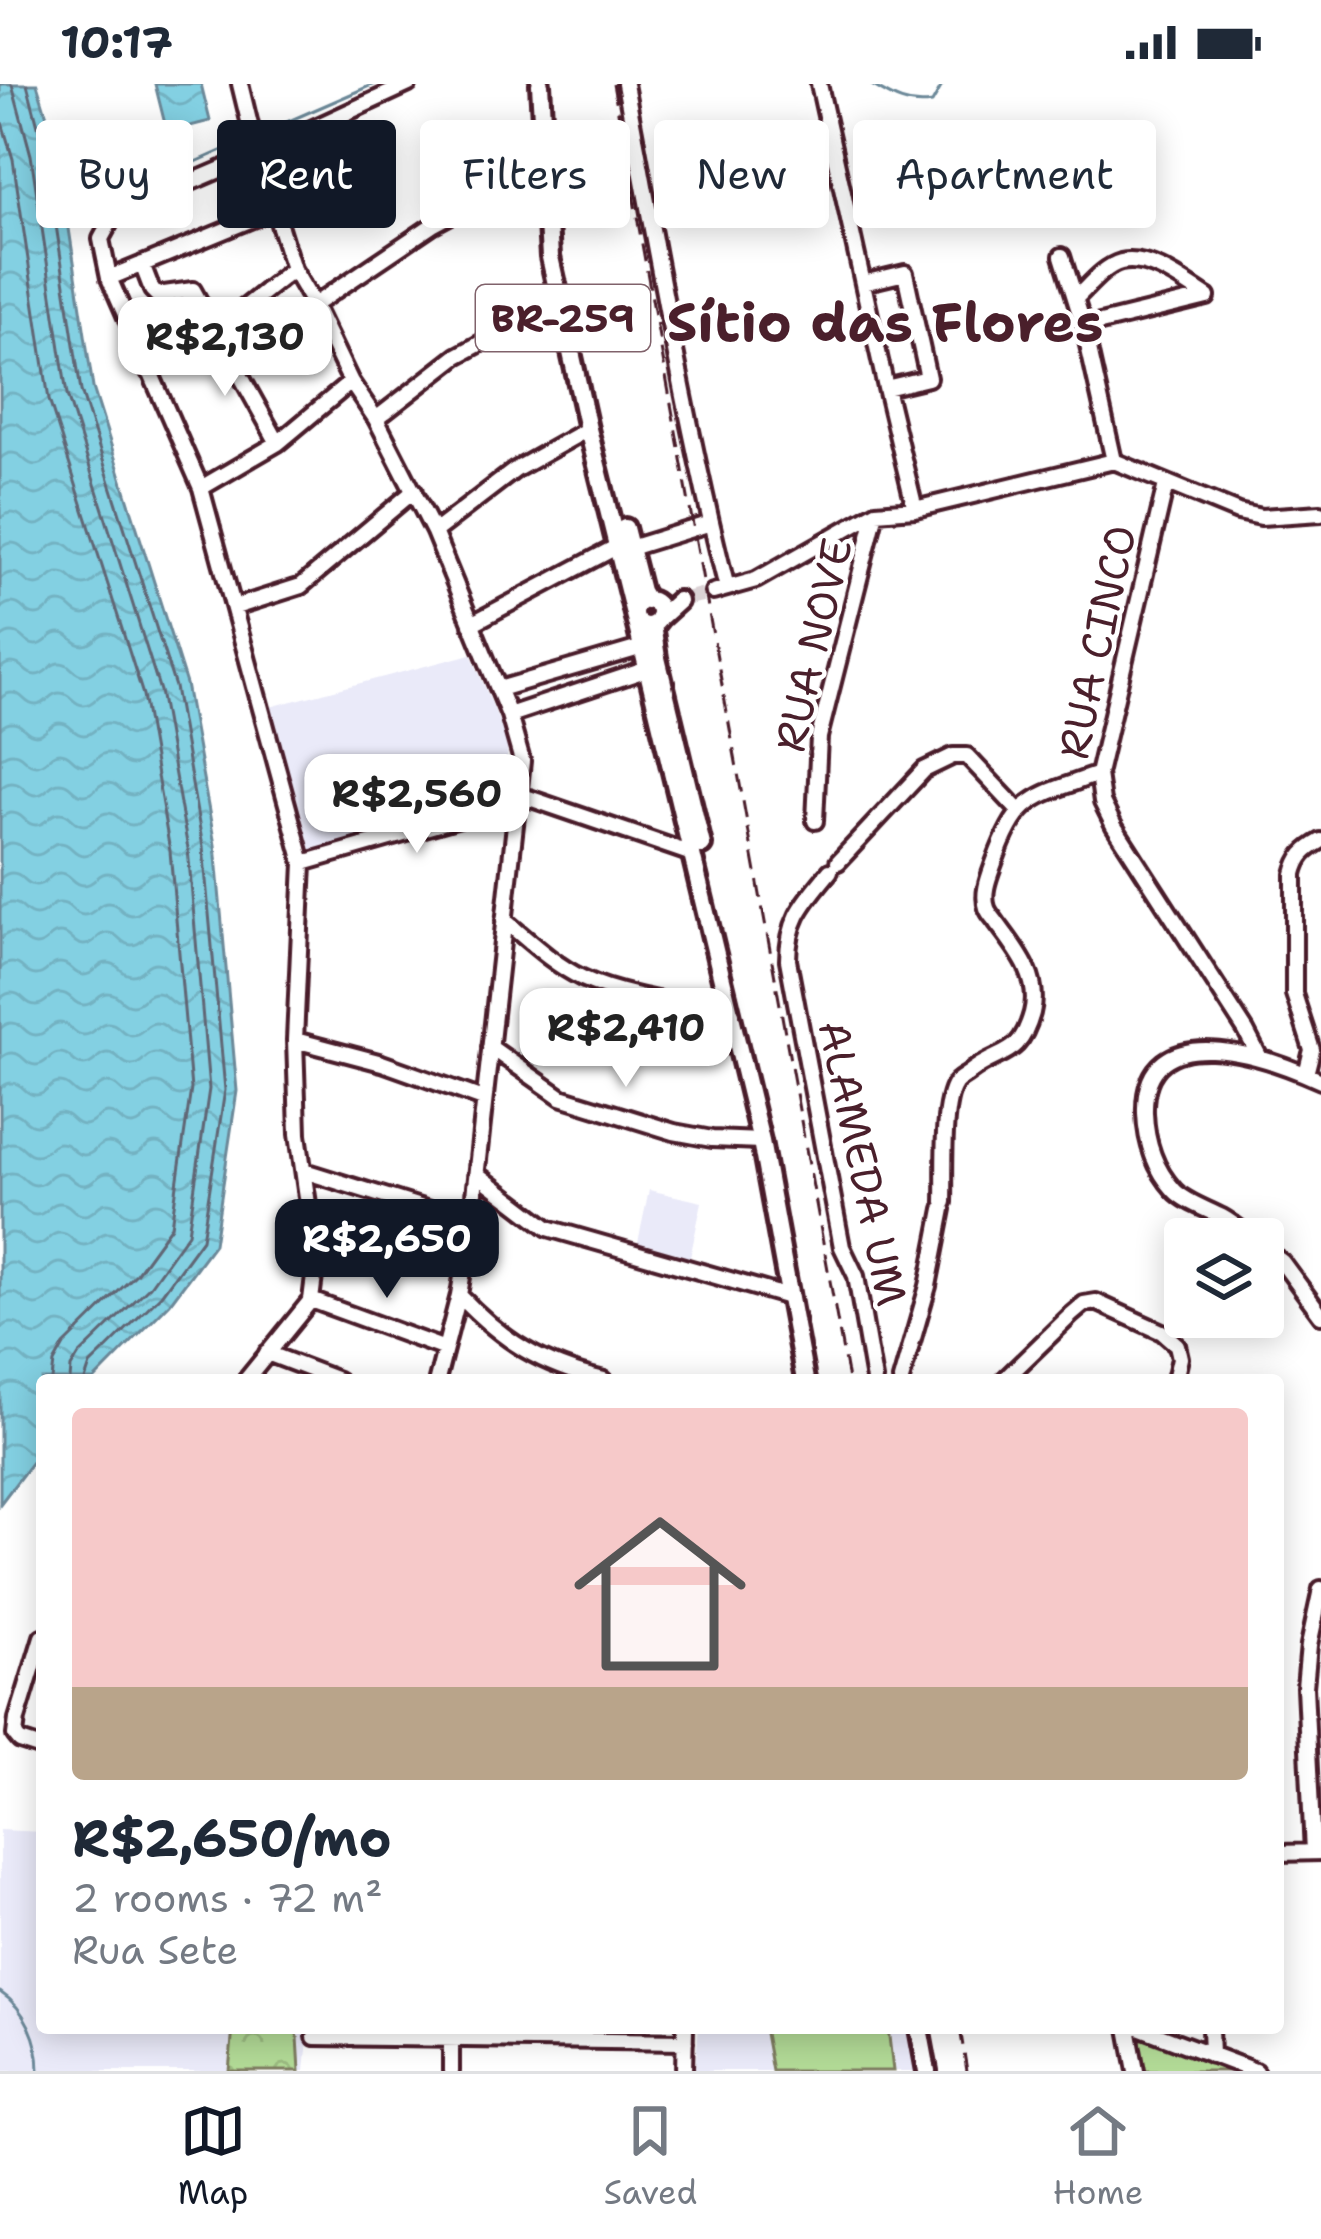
<!DOCTYPE html>
<html lang="en">
<head>
<meta charset="utf-8">
<style>
  :root { --surface:#fff; --page:#f6f6f7; --text:#1f2937; --muted:#747a83; --line:#e0e1e3; --accent:#111827 }
  body { margin:0; font-family:"Shantell Sans",sans-serif; background:var(--page); color:var(--text); height:100vh; display:flex; flex-direction:column; font-size:45px; white-space:nowrap }
  * { box-sizing:border-box; margin:0 }
  p { font-size:39px; color:var(--muted) }
  .icon { flex:none; width:66px; height:66px; fill:none; stroke:currentColor; stroke-width:2; stroke-linecap:round; stroke-linejoin:round }
  .map { position:relative; flex:1; overflow:hidden }
  .panel { position:absolute; left:36px; top:1290px; width:1248px; height:660px; display:flex; flex-direction:column; background:var(--surface); border-radius:12px; box-shadow:0 6px 30px #0003 }
  .panel>* { flex:none }
  .hud { position:absolute; left:36px; top:36px; width:1251px; height:108px; display:flex; gap:24px }
  .fabs { position:absolute; left:1164px; top:1134px; display:grid; gap:24px }
  .fabs a { display:grid; place-items:center; width:120px; height:120px; border-radius:12px; background:var(--surface); box-shadow:0 6px 30px #0003; font-size:60px }
  .price { position:absolute; translate:-50% -102px; padding:0 27px; border-radius:24px; background:#fff; color:#222; font-size:39px; line-height:78px; filter:drop-shadow(0 3px 6px #0008) }
  .price::after { content:''; position:absolute; left:50%; top:72px; width:36px; height:27px; margin-left:-18px; background:inherit; clip-path:polygon(0 0,100% 0,50% 100%) }
  .price.on { background:var(--accent); color:#fff }
  ul { padding:0; list-style:none }
  li { display:grid; align-content:center; gap:24px; height:636px; padding:0 36px }
  li+li { border-top:3px solid var(--line) }
  li span { display:grid; place-items:center; height:372px; border-radius:12px; color:#555 }
  li>.icon { margin-inline-start:auto }
  span .icon { width:216px; height:216px; fill:#fffc; stroke-width:1 }
  li b { font-size:51px }
  .tag { padding:0 42px; border-radius:12px; background:var(--surface); box-shadow:0 6px 30px #0003; font-size:42px; line-height:108px }
  .tag.on { background:var(--accent); color:#fff }
  .status { display:flex; justify-content:space-between; align-items:center; height:84px; padding:0 60px; background:var(--surface); direction:ltr }
  .status svg { height:33px; fill:currentColor }
  .menu { display:flex; justify-content:space-around; align-items:center; height:168px; border-top:3px solid var(--line); background:var(--surface); font-size:33px; color:var(--muted) }
  .menu a { display:grid; justify-items:center; gap:6px }
  .menu .on { color:var(--accent) }
  .map>svg:first-child { display:block }
  .built { fill:#eaeaf9 }
  .green { fill:#b2da96; stroke:#7e7c60; stroke-width:3 }
  .forest { fill:url(#forest-crowns); stroke:#7e7c60; stroke-width:3 }
  .water { fill:url(#water-waves); stroke:#6c8999; stroke-width:3 }
  .lines { fill:none; stroke-linecap:round; stroke-linejoin:round }
  .shore { stroke:#616674; stroke-width:3 }
  .stream { stroke:#6c8999; stroke-width:3 }
  .minor-tunnel { stroke:#dbd2d5; stroke-width:14; stroke-dasharray:14 7; stroke-linecap:butt }
  .minor-casing { stroke:#4a1f2b; stroke-width:22 }
  .major-casing { stroke:#4a1f2b; stroke-width:26 }
  .minor { stroke:#fff; stroke-width:14 }
  .major { stroke:#fff; stroke-width:16 }
  .rail { stroke:#4a1f2b; stroke-width:3; stroke-dasharray:18 9; stroke-linecap:butt }
  .labels { text-anchor:middle; dominant-baseline:central; stroke-width:9; stroke-linejoin:round; paint-order:stroke }
  .shield { fill:#fff; stroke:#80626b; stroke-width:3 }
  .shield-label { font-size:39px; font-weight:bold; fill:#4a1f2b }
  .street-label { font-size:42px; fill:#4a1f2b; stroke:#fff }
  .district-label { font-size:54px; font-weight:bold; fill:#4a1f2b; stroke:#fff }
</style>
</head>
<body>
<div class="status"><b>10:17</b><svg viewBox="0 0 49 12"><path d="M0 12V9h3v3zM5 12V6h3v6zM10 12V3h3v9zM15 12V0h3v12zM26 1h20v11H26zM47 4h2v5h-2z"/></svg></div>
<div class="map">
<svg width="1321" height="1987" viewBox="0 0 1321 1987">
  <defs>
    <pattern id="forest-crowns" width="20" height="18" patternUnits="userSpaceOnUse" patternTransform="scale(3)"><rect width="20" height="18" fill="#b2da96"/><path d="M2 6a3 3 0 1 1 6 0M12 15a3 3 0 1 1 6 0" fill="none" stroke="#9bbb81"/></pattern>
    <pattern id="water-waves" width="16" height="10" patternUnits="userSpaceOnUse" patternTransform="scale(3)"><rect width="16" height="10" fill="#83d0e2"/><path d="M0 5q4-4 8 0t8 0" fill="none" stroke="#73b2c2"/></pattern>
  </defs>
  <rect width="100%" height="100%" fill="#fff"/>
  <filter id="ink" filterUnits="userSpaceOnUse"><feTurbulence type="fractalNoise" baseFrequency=".00833" numOctaves="2"/><feDisplacementMap in="SourceGraphic" scale="24" xChannelSelector="R" yChannelSelector="G"/><feConvolveMatrix kernelMatrix="1 2 1 2 8 2 1 2 1" color-interpolation-filters="sRGB"/></filter>
  <g filter="url(#ink)">
    <path class="built" d="M471 570 508 659 504 718 311 774 266 624Z
      M649 1106 702 1118 689 1178 637 1163Z
      M0 1746 42 1748V1944H309L305 1987H0Z
      M699 1944H910L918 1987H695Z"/>
    <path class="green" d="M764 1944H888L893 1987H772Z
      M1146 1949 1246 1987H1144L1140 1957Z"/>
    <path class="forest" d="M233 1944H294L298 1953 300 1987H229Z"/>
    <path class="water" d="M0 0H37L57 65 93 304 186 600 215 761 237 1007 214 1160 170 1219 94 1296H42V1365L0 1420Z
      M155 0H201L210 37 167 48Z"/>
    <g class="lines">
      <path class="shore" d="M12 0 31 71 67 311 160 607 188 765 209 1005 188 1149 150 1202 79 1271 71 1284 70 1296
        M27 0 45 68 81 307 175 603 203 763 225 1006 202 1155 161 1211 90 1281 85 1296
        M0 32 13 75 49 316 143 611 170 767 191 1005 171 1142 136 1190 64 1261 54 1279 52 1296"/>
      <path class="stream" d="M870 0C892 13 907 23 932 19L943 0
        M259 50 374 0
        M67 135 250 54
        M0 1908C26 1925 39 1957 39 1987"/>
      <path class="minor-tunnel" d="M689 514 713 508"/>
      <g class="minor-casing">
        <path id="minor" d="M240 0 257 70 293 185 314 221 351 298 376 335 434 448 509 631 522 677 471 1139 459 1211 437 1296
          M625 0C657 168 685 338 727 504
          M819 0 886 304 915 425
          M1062 172 1084 243 1114 377
          M142 180 152 206 157 211 193 206 278 359
          M109 194 274 126
          M863 199 905 189 928 294 886 304
          M1076 214C1089 202 1103 183 1121 178 1149 171 1185 199 1207 213
          M314 221 434 140 544 81
          M1084 243 1207 213
          M149 288 215 247 293 185
          M376 335 457 272 559 217
          M1166 400 1098 690 1102 718 1114 742 1246 947 1260 974
          M201 404 278 359 351 298
          M434 448 515 386 588 345
          M630 464 711 439
          M713 508 756 496 876 428 915 425 1114 377 1238 428 1261 433 1321 429
          M235 523 301 502 414 407
          M471 540 618 462
          M499 605 643 563
          M509 631 648 585
          M815 737 819 653 876 428
          M838 778 924 686 953 672H967L1018 726
          M303 779 529 714 692 770
          M830 787C805 818 788 834 788 876L842 1163 856 1192 874 1296
          M504 836C528 856 553 880 582 894 622 913 687 921 732 930
          M295 956 382 979 483 1015
          M490 963 561 1013 674 1048 712 1055 761 1057
          M1306 990 1312 966 1294 910V790C1298 773 1305 766 1321 757
          M304 1087 471 1139
          M477 1090 548 1144 789 1213
          M944 1118C945 1091 941 1021 955 1000 958 995 964 993 969 989 1000 964 1019 976 1032 929 1041 894 1017 866 997 839 994 834 989 830 987 824 982 809 989 793 994 779 1019 710 1033 714 1098 690
          M1252 1155C1242 1147 1233 1139 1222 1133 1207 1125 1185 1118 1174 1106 1155 1085 1146 1057 1145 1029 1142 928 1268 973 1321 997
          M1263 1164 1282 1178 1321 1231
          M459 1211C504 1258 541 1281 604 1296
          M311 1216 445 1265
          M267 1269 338 1296
          M246 1296 311 1216 316 1176 298 1050 297 1016 295 956 303 779 201 404 109 194 101 155 114 131 257 70 409 0
          M901 1296 928 1202 943 1125
          M1004 1296 1071 1231 1084 1220 1096 1218 1162 1248 1177 1261 1180 1274 1175 1296
          M42 1553 17 1635 15 1651 20 1657 42 1664
          M1313 1768 1305 1603 1309 1561 1321 1505
          M1278 1769 1321 1768
          M1128 1944 1136 1987
          M1141 1944 1255 1987
          M1210 1944 1211 1971
          M315 1953 685 1958
          M451 1987V1944
          M684 1987 685 1944"/>
      </g>
      <g class="major-casing">
        <path id="major" d="M540 0 550 173 588 345 634 530
          M625 444 641 507 647 517
          M634 529a13 13 0 1 1 26 0a13 13 0 1 1-26 0Z
          M635 534 761 1057 805 1296
          M658 535 678 517
          M652 541 657 574 702 761
          M919 1944 927 1987"/>
      </g>
      <use href="#minor" class="minor"/>
      <use href="#major" class="major"/>
      <path class="rail" d="M613 0 848 1296
        M960 1944 967 1987"/>
    </g>
  </g>
  <g class="labels">
    <rect class="shield" x="476" y="201" width="174" height="66" rx="9"/>
    <g class="shield-label">
      <text x="563" y="234">BR-259</text>
    </g>
    <g class="street-label">
      <text transform="translate(1097 558) rotate(-78)">RUA CINCO</text>
      <text transform="translate(813 561) rotate(-77)">RUA NOVE</text>
      <text transform="translate(863 1079) rotate(78)">ALAMEDA UM</text>
    </g>
    <g class="district-label">
      <text x="885" y="238">Sítio das Flores</text>
    </g>
  </g>
</svg>
<div class="fabs">
<a><svg class="icon" aria-label="layers" viewBox="0 0 24 24"><path d="M12 4l9 5-9 5-9-5zM3 14l9 5 9-5"/></svg></a>
</div>
<b class="price" style="left:225px;top:315px">R$2,130</b>
<b class="price" style="left:417px;top:772px">R$2,560</b>
<b class="price" style="left:626px;top:1006px">R$2,410</b>
<b class="price on" style="left:387px;top:1217px">R$2,650</b>
<div class="hud">
<a class="tag">Buy</a>
<a class="tag on">Rent</a>
<a class="tag">Filters</a>
<a class="tag">New</a>
<a class="tag">Apartment</a>
</div>
<section class="panel">
<ul>
<li><span style="background:linear-gradient(#f6c9c9 75%,#b9a48a 0)"><svg class="icon" aria-label="home" viewBox="0 0 24 24"><path d="M3 11l9-7 9 7M6 9v11h12V9"/></svg></span><div><b>R$2,650/mo</b><p>2 rooms · 72 m²</p><p>Rua Sete</p></div></li>
</ul>
</section>
</div>
<nav class="menu">
<a class="on"><svg class="icon" aria-label="map" viewBox="0 0 24 24"><path d="M3 6l6-2 6 2 6-2v14l-6 2-6-2-6 2zM9 4v14M15 6v14"/></svg>Map</a>
<a><svg class="icon" aria-label="saved" viewBox="0 0 24 24"><path d="M7 4h10v16l-5-4-5 4z"/></svg>Saved</a>
<a><svg class="icon" aria-label="home" viewBox="0 0 24 24"><path d="M3 11l9-7 9 7M6 9v11h12V9"/></svg>Home</a>
</nav>
</body>
</html>
